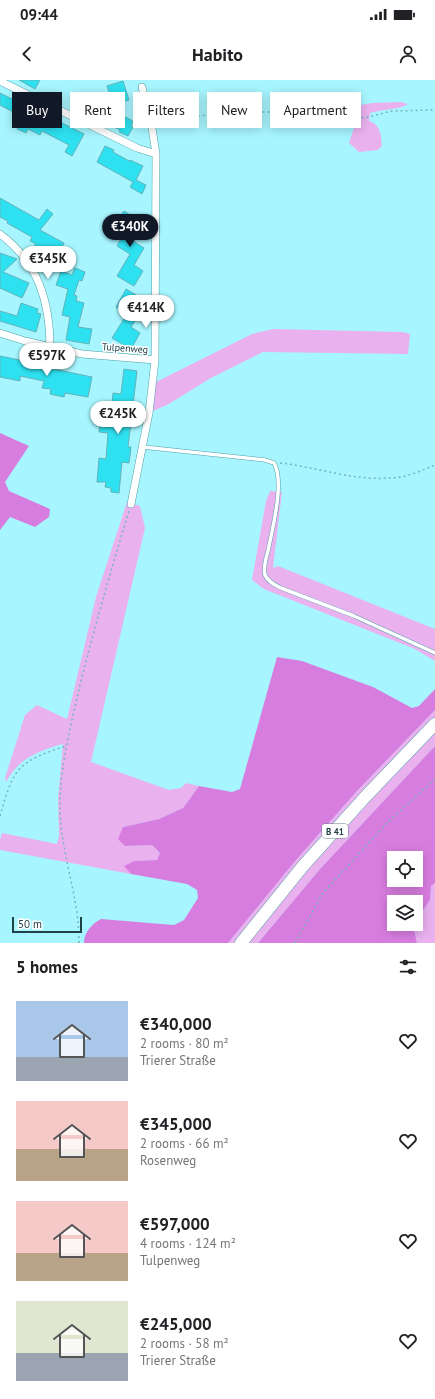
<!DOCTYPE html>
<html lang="en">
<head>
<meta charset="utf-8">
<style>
  :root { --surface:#fff; --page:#f2f2f2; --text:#202124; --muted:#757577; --accent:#111827 }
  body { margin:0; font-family:"PT Sans",sans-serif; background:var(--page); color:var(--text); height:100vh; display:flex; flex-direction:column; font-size:15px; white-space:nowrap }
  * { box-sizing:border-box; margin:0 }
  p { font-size:13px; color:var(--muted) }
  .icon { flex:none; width:22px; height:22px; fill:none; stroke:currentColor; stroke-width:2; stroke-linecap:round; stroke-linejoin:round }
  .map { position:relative; height:863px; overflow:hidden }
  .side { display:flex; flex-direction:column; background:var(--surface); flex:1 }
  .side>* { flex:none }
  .banner { position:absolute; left:12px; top:12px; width:411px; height:36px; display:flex; gap:8px }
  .fabs { position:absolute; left:387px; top:771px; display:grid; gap:8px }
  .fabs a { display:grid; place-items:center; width:36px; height:36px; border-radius:0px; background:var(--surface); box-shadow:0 2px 10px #0003; font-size:20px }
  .scale { position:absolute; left:12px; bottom:10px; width:70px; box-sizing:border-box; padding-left:4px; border:2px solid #204145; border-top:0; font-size:11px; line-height:14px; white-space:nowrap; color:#204145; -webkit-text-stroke:3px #fff; paint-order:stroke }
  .price { position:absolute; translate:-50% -34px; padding:0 9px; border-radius:14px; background:#fff; color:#222; font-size:13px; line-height:26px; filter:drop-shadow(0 1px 2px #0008) }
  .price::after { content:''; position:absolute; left:50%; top:24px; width:12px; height:9px; margin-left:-6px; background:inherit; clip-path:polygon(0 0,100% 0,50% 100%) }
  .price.selected { background:var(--accent); color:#fff }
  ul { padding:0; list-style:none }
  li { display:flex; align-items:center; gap:12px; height:100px; padding:0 16px }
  li span { display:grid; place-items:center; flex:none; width:112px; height:80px; border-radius:0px; color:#555 }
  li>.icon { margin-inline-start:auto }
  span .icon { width:48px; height:48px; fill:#fffc; stroke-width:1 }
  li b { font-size:17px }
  h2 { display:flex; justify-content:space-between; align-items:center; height:48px; padding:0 16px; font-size:17px }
  .pill { padding:0 14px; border-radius:0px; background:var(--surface); box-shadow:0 2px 10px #0003; font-size:14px; line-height:36px }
  .pill.selected { background:var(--accent); color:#fff }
  .status { display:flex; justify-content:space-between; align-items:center; height:28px; padding:0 20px; background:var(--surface); direction:ltr }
  .status svg { height:11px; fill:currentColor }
  header { display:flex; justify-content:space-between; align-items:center; height:52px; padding:0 16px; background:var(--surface); font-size:18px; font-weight:700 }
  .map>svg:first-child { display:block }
  .green { fill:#eab1ef }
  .forest { fill:#d87de0; fill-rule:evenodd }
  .building { fill:#2ee1f0; stroke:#63b2ba }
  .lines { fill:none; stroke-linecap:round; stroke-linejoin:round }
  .service-casing { stroke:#4f9ea6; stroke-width:4.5 }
  .minor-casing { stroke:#4f9ea6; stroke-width:8 }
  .trunk-casing { stroke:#4f9ea6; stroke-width:13 }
  .path { stroke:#75b4bb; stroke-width:1.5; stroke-dasharray:2 3; stroke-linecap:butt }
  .service { stroke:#fff; stroke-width:3.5 }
  .minor { stroke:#fff; stroke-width:7 }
  .trunk { stroke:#fff; stroke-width:12 }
  .labels { text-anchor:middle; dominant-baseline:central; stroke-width:3; stroke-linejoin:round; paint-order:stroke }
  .shield { fill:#fff; stroke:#637a7d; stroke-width:1 }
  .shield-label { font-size:9px; font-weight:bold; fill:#204145 }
  .street-label { font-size:10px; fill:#204145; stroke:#fff }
</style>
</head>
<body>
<div class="status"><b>09:44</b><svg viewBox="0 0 49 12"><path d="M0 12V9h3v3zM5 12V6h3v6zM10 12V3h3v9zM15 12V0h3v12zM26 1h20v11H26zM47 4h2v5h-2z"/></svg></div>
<header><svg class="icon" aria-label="back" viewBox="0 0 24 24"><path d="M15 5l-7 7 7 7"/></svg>Habito<svg class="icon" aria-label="person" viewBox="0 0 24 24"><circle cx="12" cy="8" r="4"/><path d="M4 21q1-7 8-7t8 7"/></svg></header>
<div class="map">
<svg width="435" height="863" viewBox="0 0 435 863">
  <rect width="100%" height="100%" fill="#a7f6ff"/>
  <path class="green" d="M401 22 408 24C399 30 382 29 370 33L369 41C381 45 381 55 382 66L378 70 359 72 349 63 354 48 348 36 332 37 329 33 333 30 372 23Z
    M273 249 403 252 410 254 408 274 263 272 211 298 167 325 153 331 156 302 252 254Z
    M270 411 282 412 273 488 278 486 435 549V581L415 569 264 509 252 500 266 421Z
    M127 422 140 426 145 448 91 682 169 710 181 708 186 703 199 706 183 728 159 739 123 747 125 766 152 765 160 773 157 780 134 781 125 786 131 794 0 770V760L2 753 57 764 59 755 58 719 63 664C38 671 19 678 6 702L5 698 25 635 37 625 67 639 96 517Z
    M435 630V666L320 789 258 863H228L296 780 357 711Z
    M435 803V863H417L413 844H416V840L430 820 431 806Z"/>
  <path class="forest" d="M0 353 29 366 5 402 9 411 50 429 49 437 35 447 10 437 0 450Z
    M277 577 302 581 373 607 412 628 419 626 435 609V630L357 711 296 780 228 863H84C84 852 92 844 101 839L174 845 184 840 198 818 197 810 187 804 131 794 124 786 134 781 157 780 160 773 152 765 125 766 118 759 123 747 159 739 183 728 199 706 232 712 240 709Z
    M435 666V803L431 806 430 820 416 840V822H394V844H413L417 863H258L320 789ZM394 778H416V800H394Z"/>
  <path class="building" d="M19 0H40L35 9Z
    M123 1 129 20 116 24 113 14 110 15 107 6Z
    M0 13 22 24 17 34 0 25Z
    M112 30 133 41 131 46 133 47 128 56 119 52 120 50 110 45 111 43 107 41Z
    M38 31 84 54 72 76 65 72 69 65 42 51 40 55 28 49 26 53 17 49 21 42 27 45 33 35 35 36Z
    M105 66 114 70 113 72 129 81 130 80 143 86 136 100 146 105 142 114 130 107 133 102 97 82Z
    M0 118 39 140 47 129 53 134 40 150 64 163 56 179 34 167 36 164 30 161 32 157 7 143 8 141 0 137Z
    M124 131 144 144 133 161 144 168 134 185 143 191 134 206 117 196 130 174 117 166 126 150 116 143Z
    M0 173 17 179 3 192 29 203 22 218 0 208Z
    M75 188 85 192 82 201 79 200 74 215 77 216 76 221 84 223 78 247 92 249 89 264 66 260 70 237 62 235 68 209 56 205 61 191 72 195Z
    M126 209 136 215 133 221 144 227 131 247 140 253 131 269 112 258 127 234 116 227Z
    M21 223 38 229 37 233 41 234 36 252 0 241V231L17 236Z
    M0 276 29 282V284L92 297 88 317 65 313 64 317 50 314 51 309 42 308 44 301 20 296V301L0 297Z
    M124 289 137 291 128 367H131L129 383 122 382 119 413 111 412V408L105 407 106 402H97L99 378 106 379 108 353 99 352 100 344 117 346 119 330H116L117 323H112L113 313 121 314Z"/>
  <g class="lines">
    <g class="service-casing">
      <path id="service" d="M143 367 265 380 274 383C285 402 272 450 268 471 266 478 263 487 265 495 268 502 275 505 281 508L354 536 435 573"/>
    </g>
    <g class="minor-casing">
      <path id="minor" d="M0 1 137 68 156 74
        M0 154C38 182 50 222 50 267
        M0 253 25 261 82 274 155 280
        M131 424 149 333 155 280 156 74 152 48 142 7"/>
    </g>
    <g class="trunk-casing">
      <path id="trunk" d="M241 863 303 786 366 716 435 644"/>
    </g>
    <path class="path" d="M159 46 192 37 229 32H270L312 41H336L368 37 392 31 435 30
      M280 383C317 387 353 401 390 398 405 398 421 391 435 385
      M0 736C14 687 17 682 66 666
      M79 863C79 851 78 839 76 827 71 795 61 764 60 731 59 690 70 650 79 609 94 549 111 490 129 431
      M295 863 323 813 387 743 435 699"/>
    <use href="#service" class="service"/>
    <use href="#minor" class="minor"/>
    <use href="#trunk" class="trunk"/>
  </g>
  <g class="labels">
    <rect class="shield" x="322" y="744" width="26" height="14" rx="3"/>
    <g class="shield-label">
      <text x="335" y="751">B 41</text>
    </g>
    <g class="street-label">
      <text transform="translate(125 268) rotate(4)">Tulpenweg</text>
    </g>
  </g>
</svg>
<div class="fabs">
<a><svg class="icon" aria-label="locate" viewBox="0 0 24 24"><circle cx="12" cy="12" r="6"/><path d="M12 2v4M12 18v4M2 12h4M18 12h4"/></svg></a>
<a><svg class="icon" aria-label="layers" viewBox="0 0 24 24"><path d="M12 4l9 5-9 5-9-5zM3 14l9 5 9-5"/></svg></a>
</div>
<div class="scale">50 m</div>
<b class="price selected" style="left:130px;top:168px">€340K</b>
<b class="price" style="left:48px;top:200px">€345K</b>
<b class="price" style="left:146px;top:249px">€414K</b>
<b class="price" style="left:47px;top:297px">€597K</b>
<b class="price" style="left:118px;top:355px">€245K</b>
<div class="banner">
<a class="pill selected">Buy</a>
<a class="pill">Rent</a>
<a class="pill">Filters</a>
<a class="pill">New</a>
<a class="pill">Apartment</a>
</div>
</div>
<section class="side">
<h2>5 homes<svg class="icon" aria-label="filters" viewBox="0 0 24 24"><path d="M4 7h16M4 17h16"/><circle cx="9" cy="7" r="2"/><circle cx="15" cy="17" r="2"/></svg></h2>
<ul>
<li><span style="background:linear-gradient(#a9c7e8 70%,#9aa5b1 0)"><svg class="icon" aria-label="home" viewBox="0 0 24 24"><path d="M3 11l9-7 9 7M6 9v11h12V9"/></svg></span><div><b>€340,000</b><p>2 rooms · 80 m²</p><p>Trierer Straße</p></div><svg class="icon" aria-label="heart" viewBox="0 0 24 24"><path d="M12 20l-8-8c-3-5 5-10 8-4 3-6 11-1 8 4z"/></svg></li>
<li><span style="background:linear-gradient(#f6c9c9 60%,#b9a48a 0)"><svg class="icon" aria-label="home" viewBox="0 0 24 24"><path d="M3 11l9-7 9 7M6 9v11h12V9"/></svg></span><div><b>€345,000</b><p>2 rooms · 66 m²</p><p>Rosenweg</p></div><svg class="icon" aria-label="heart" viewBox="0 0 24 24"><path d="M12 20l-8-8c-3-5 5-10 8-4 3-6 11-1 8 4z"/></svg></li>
<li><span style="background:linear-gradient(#f6c9c9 65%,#b9a48a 0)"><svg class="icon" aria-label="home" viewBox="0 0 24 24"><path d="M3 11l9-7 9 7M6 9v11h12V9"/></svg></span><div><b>€597,000</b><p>4 rooms · 124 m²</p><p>Tulpenweg</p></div><svg class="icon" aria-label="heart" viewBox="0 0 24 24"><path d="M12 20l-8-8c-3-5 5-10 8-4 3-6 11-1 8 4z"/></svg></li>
<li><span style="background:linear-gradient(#dfe7d0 65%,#9aa5b1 0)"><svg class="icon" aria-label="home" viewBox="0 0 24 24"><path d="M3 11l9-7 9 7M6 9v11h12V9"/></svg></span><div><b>€245,000</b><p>2 rooms · 58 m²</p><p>Trierer Straße</p></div><svg class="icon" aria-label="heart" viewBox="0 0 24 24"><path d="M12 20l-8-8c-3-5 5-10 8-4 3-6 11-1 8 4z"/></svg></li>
</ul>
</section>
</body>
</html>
